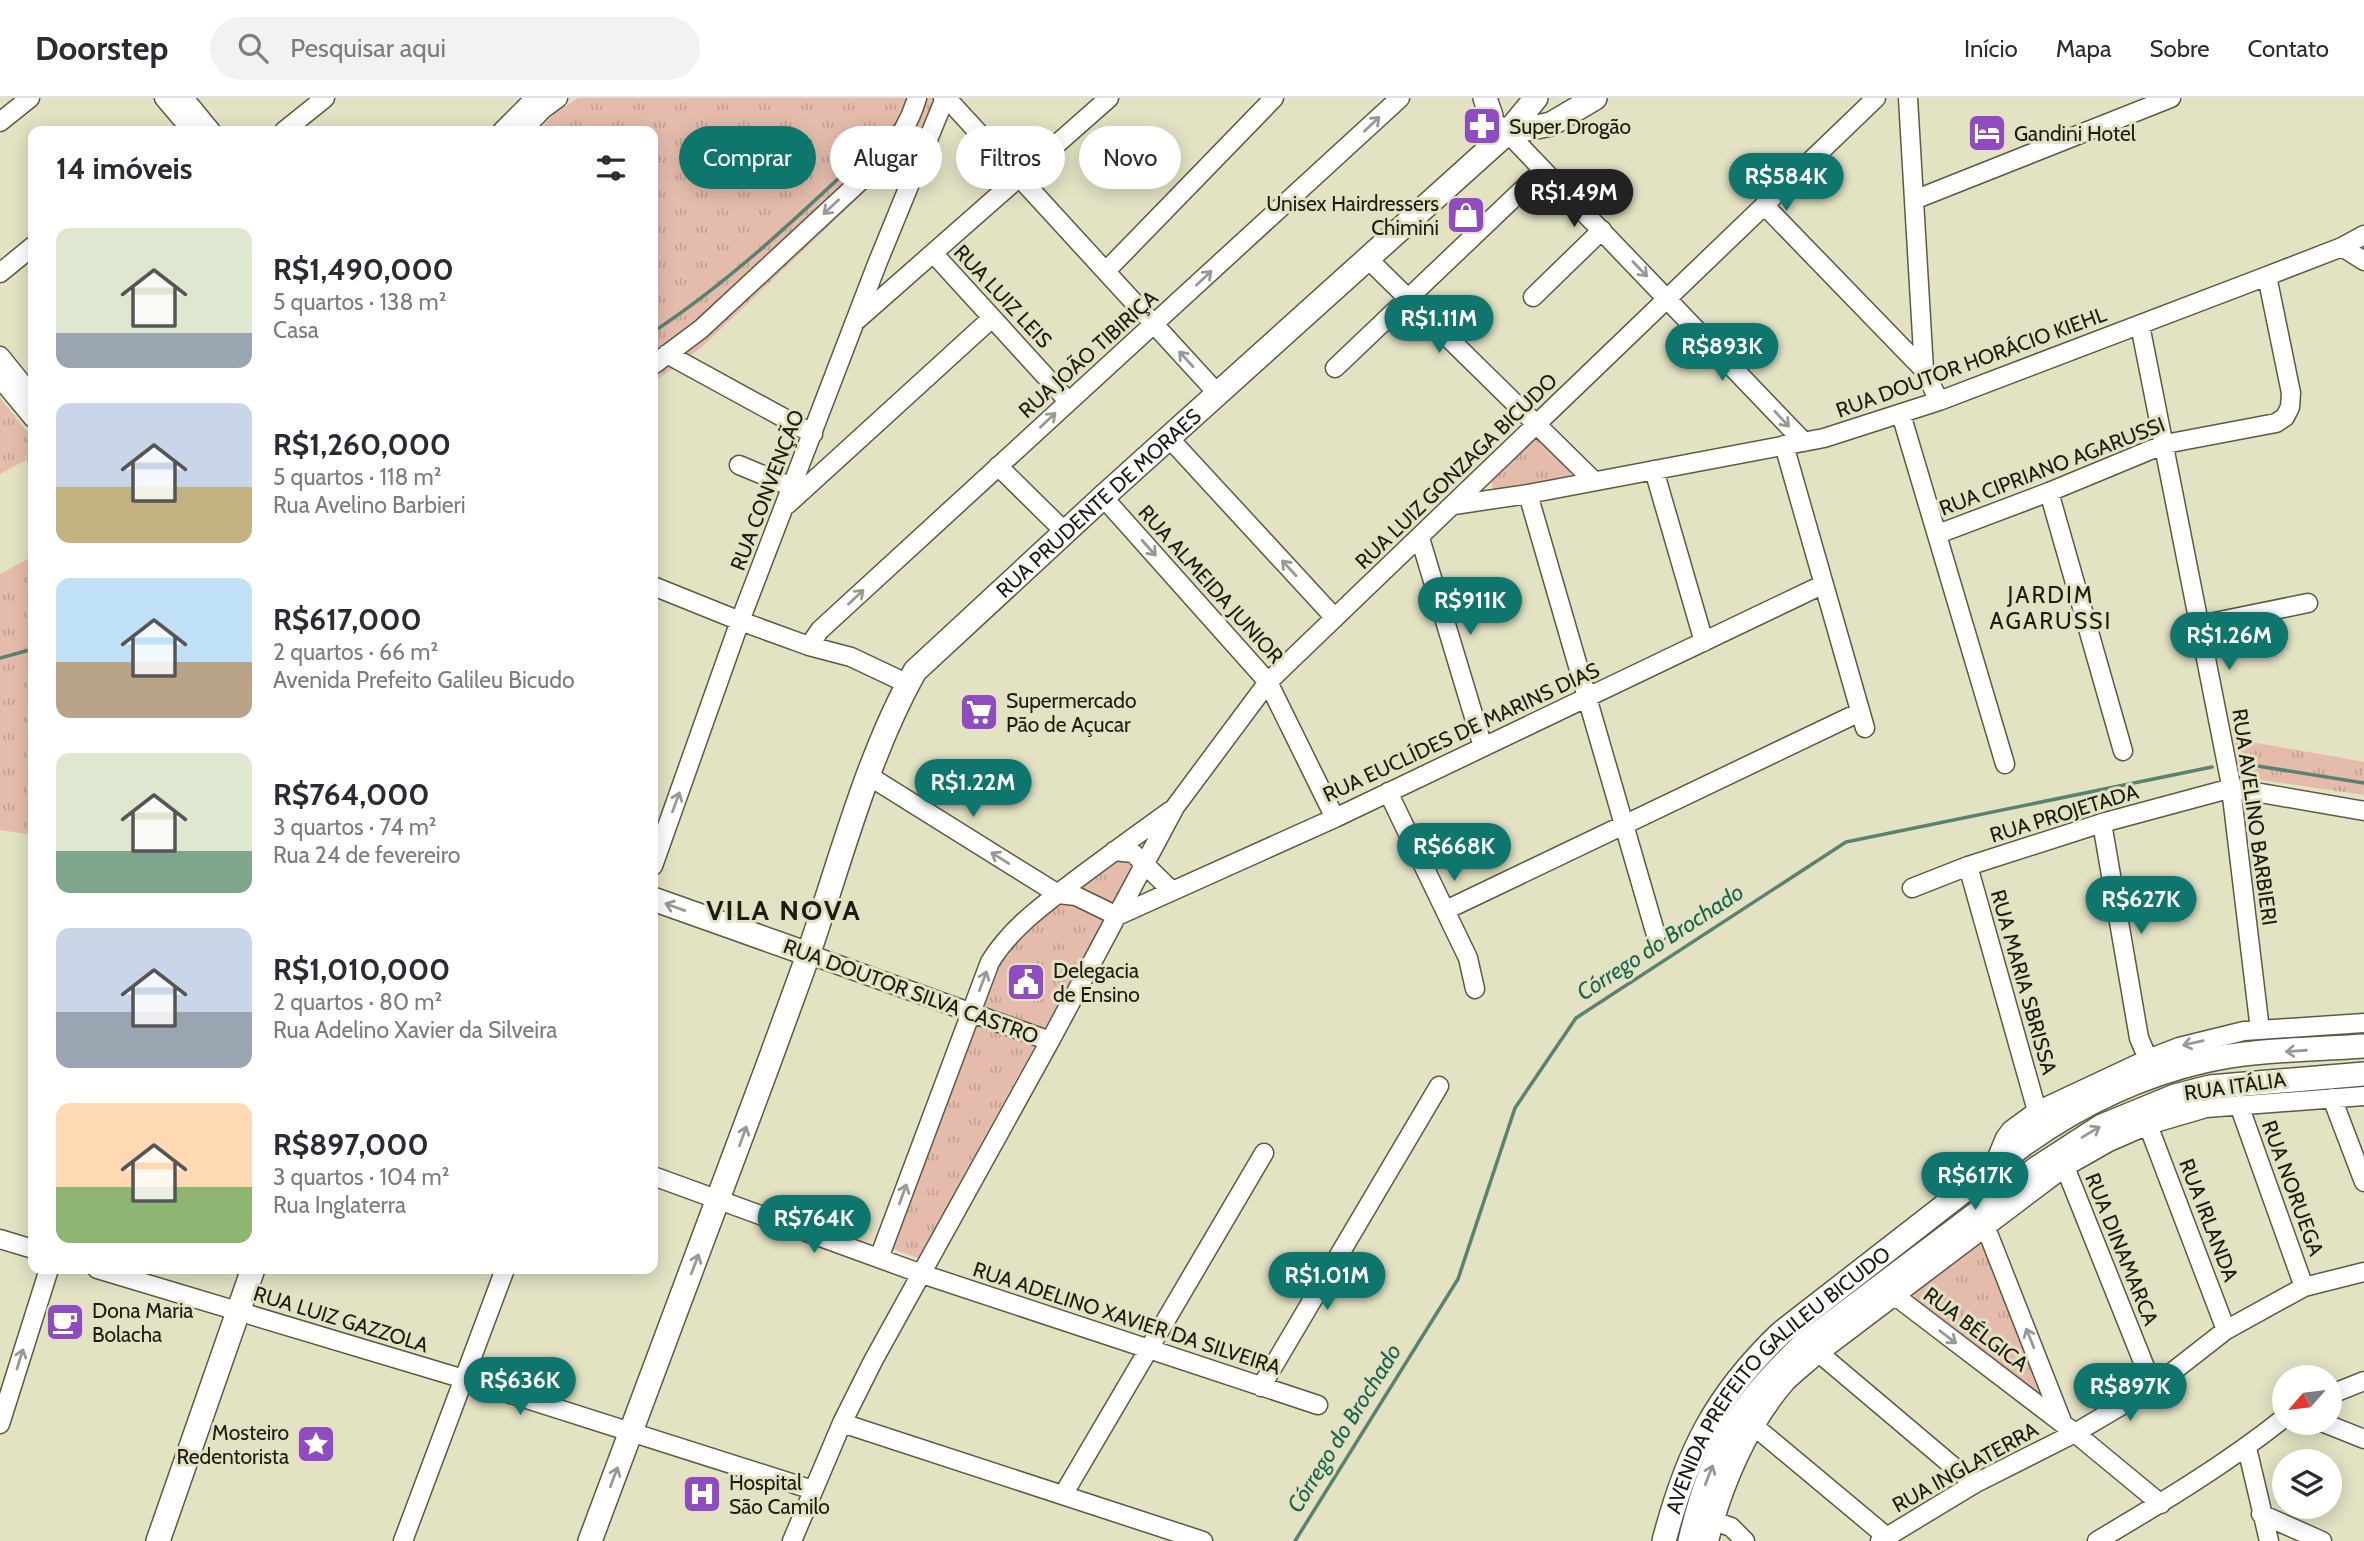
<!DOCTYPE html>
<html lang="pt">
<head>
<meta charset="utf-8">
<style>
  :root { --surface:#fff; --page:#f2f2f3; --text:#2b2b33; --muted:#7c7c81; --line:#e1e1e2; --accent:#0f766e }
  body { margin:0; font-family:Cabin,sans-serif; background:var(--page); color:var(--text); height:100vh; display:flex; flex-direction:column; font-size:26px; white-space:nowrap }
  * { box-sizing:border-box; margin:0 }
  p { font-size:23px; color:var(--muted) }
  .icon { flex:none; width:38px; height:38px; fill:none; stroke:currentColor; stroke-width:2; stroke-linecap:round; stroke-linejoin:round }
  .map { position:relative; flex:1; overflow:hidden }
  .details { position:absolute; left:28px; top:28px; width:630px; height:1148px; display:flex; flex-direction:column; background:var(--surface); border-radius:14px; box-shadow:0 4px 18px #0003 }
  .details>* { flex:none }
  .hud { position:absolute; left:679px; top:28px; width:665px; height:63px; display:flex; gap:14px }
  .needle { width:46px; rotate:242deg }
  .tools { position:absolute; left:2272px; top:1267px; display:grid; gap:14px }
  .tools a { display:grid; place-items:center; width:70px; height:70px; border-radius:50%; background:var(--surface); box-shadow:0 4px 18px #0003; font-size:35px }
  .price { position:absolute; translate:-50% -60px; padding:0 16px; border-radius:24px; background:var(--accent); color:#fff; font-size:23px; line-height:46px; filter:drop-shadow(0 2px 4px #0008) }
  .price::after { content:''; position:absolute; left:50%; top:42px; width:21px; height:16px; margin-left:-10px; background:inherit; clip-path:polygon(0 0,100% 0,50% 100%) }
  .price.on { background:#222; color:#fff }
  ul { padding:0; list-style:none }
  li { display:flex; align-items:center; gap:21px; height:175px; padding:0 28px }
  li span { display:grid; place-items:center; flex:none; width:196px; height:140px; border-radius:14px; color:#555 }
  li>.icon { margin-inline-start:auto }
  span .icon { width:84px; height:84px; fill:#fffc; stroke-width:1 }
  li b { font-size:30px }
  h2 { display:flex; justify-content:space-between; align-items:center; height:84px; padding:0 28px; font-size:30px }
  .chip { padding:0 24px; border-radius:32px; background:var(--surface); box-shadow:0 4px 18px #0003; font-size:24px; line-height:63px }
  .chip.on { background:var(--accent); color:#fff }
  header { display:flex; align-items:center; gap:42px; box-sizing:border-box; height:98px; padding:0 35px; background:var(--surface); border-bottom:2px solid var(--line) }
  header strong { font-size:33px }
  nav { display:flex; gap:38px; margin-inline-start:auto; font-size:24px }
  .search { width:490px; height:63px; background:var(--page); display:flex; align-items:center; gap:18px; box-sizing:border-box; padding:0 24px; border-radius:38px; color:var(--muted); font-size:26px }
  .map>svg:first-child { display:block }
  .grass { fill:url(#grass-tufts) }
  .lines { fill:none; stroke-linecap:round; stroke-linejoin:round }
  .stream { stroke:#598370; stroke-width:3.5 }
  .minor-casing { stroke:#5c5a40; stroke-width:21 }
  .major-casing { stroke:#5c5a40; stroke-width:26 }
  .minor { stroke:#fff; stroke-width:18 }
  .major { stroke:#fff; stroke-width:23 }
  .oneway { stroke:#999994 }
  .labels { text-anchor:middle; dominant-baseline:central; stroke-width:6; stroke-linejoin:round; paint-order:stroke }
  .poi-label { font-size:21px; fill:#1c1c11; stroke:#e3e2c3; text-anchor:start }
  .street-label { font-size:21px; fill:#1c1c11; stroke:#e3e2c3 }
  .neighbourhood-label { font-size:23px; letter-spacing:2px; fill:#1c1c11; stroke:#e3e2c3 }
  .water-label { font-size:23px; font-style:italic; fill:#1b664f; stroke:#e3e2c3 }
  .district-label { font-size:28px; font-weight:bold; letter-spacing:2px; fill:#1c1c11; stroke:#e3e2c3 }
</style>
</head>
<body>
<header>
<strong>Doorstep</strong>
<div class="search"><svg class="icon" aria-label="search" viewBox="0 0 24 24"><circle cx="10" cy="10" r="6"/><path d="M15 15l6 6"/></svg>Pesquisar aqui</div>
<nav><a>Início</a><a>Mapa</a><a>Sobre</a><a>Contato</a></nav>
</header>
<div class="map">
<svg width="2364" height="1443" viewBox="0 0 2364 1443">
  <defs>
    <pattern id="grass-tufts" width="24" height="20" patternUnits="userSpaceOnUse" patternTransform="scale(1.75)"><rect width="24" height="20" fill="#e5bcac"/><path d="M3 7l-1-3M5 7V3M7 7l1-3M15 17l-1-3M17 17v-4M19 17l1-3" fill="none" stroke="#c4a193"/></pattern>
  </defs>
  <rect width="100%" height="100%" fill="#e3e2c3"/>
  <path class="grass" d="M578 0H958L901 59 702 249 653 285V33H538L556 14Z
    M0 300 33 341V377L26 362 0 376Z
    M1536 341 1541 342 1568 368 1571 375 1569 378 1501 394 1493 391 1491 381 1531 342Z
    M33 458V733L27 736 0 732V476Z
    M2235 641 2364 664V697L2241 679Z
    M1125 761 1132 764 1133 770 918 1160 890 1150 1000 868 1025 834 1110 768Z
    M1973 1146 1982 1147 1987 1152 2046 1290 2043 1300 1915 1206 1914 1198 1917 1190Z"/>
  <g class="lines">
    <path class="stream" d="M653 234C744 174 821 96 901 22
      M0 560 33 551
      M2251 667 2364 685
      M1295 1443 1458 1181 1515 1010 1576 920 1846 744 2212 669"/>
    <g class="minor-casing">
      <path id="minor" d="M164 0 192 33
        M184 0 211 33
        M943 0 954 8 1218 296
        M1908 0 1924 272 1939 303
        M0 24 30 0
        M1501 28 1804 344
        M284 33 325 0
        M502 33 535 0
        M522 33 543 11 558 0
        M1914 102 2171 0
        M1765 108 1924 272
        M2342 149 2364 163
        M933 155 1068 303
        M1368 161 1594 383
        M1106 173 1274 0
        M0 175 33 148
        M1533 199 1602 132
        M857 222 1109 0
        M2140 227 2230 682 2260 932
        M667 256 813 336
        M0 258 33 299
        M653 267 701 231 883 62C898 42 910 24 917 0
        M1335 270 1543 72
        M0 280 33 320
        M1901 316 2005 666
        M1169 340 1335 520
        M1784 347 1865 630
        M739 367 792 389
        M998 368 1065 434
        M1654 372 1704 544
        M2049 394 2123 653
        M1528 396 1656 837
        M1103 399 1268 584 1335 720
        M788 406 992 220
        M1454 407 1528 396 1824 340 1939 303 2267 178 2342 149 2364 137
        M1938 436 2049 394 2165 346 2276 325 2285 319 2290 309 2291 295 2267 178
        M1420 440 1483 649
        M653 488 740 523 809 548 851 559 908 586
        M2200 527 2308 505
        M809 548 820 532 1400 0
        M869 678 1058 796 1076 798 1117 818
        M1388 694 1468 860 1475 891
        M2102 725 2139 940 2148 961
        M1114 753 1133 755 1172 793
        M653 768 740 523 877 166 945 0
        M1968 768 2037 1013
        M1912 790 1968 768 2102 725 2232 690 2364 713
        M1446 812 1860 614
        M1117 818 1335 720 1822 487
        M808 856 1050 943
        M2332 1000 2364 1084
        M2239 1007 2304 1189
        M2148 1027 2226 1232
        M1993 1069 2005 1040 2011 1032 2037 1013 2148 961 2179 949 2244 933 2364 925
        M2065 1069 2153 1289
        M653 1078 922 1176 1318 1307
        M1986 1130 2063 1326
        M0 1141 33 1151
        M879 1160 990 864C1011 830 1042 808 1073 784 1105 760 1138 736 1170 713
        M97 1171 464 1281 813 1392
        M1894 1197 2075 1335 2161 1406
        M1819 1255 1974 1386
        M1261 1289 1439 988
        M2329 1297 2364 1283
        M842 1325 1203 1443
        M2324 1325 2364 1341
        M0 1326 49 1171
        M1754 1328 1887 1439
        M2247 1350 2269 1443
        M1063 1397 1264 1055
        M2261 1416 2322 1443
        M1714 1423 1731 1429 1745 1443
        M403 1443 505 1171
        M792 1443 842 1325 873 1263 1050 943 1175 709 1268 584 1876 0
        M1709 1443C1723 1387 1748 1328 1786 1284 1796 1274 1808 1265 1819 1255L2065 1069 2109 1044 2148 1027 2206 1010 2364 998
        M1880 1443 1974 1386 2075 1335 2153 1289 2226 1232 2304 1189 2364 1174
        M2097 1443C2161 1405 2225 1367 2284 1320"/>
    </g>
    <g class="major-casing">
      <g id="major">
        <path d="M1485 0 1491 18"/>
        <path d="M1507 35 1551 26 1595 0"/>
        <path d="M653 801 808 856"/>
        <path d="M158 1443 253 1171"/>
        <path id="s1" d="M590 1443C662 1253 733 1064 802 874 838 774 864 664 915 573L1103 399 1507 35 1536 0"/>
        <path id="s2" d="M1664 1443C1687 1355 1715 1298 1781 1235L2024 1046C2079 1007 2138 978 2204 963 2255 951 2311 952 2364 948"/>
        <path d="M1690 1443C1711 1353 1737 1309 1804 1246L2037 1070 2102 1028 2175 998 2210 989 2364 976"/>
      </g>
    </g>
    <use href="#minor" class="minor"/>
    <use href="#major" class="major"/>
  </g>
  <defs><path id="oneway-shaft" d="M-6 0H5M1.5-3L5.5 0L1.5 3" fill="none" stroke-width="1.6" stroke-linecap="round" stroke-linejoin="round" transform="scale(1.75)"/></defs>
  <g class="oneway">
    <use href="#oneway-shaft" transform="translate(1372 26) rotate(-43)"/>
    <use href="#oneway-shaft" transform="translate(831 109) rotate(137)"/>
    <use href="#oneway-shaft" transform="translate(1640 171) rotate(46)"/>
    <use href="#oneway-shaft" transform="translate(1204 180) rotate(-43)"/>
    <use href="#oneway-shaft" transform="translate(1186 261) rotate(-132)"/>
    <use href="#oneway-shaft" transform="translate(1782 321) rotate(47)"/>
    <use href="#oneway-shaft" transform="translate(1048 322) rotate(-43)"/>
    <use href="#oneway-shaft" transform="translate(1149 450) rotate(48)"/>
    <use href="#oneway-shaft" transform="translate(1289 470) rotate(-133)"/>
    <use href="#oneway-shaft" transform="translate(856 499) rotate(-43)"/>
    <use href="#oneway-shaft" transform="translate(676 704) rotate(-70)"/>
    <use href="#oneway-shaft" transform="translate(1000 760) rotate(-148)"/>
    <use href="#oneway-shaft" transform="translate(675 809) rotate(-160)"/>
    <use href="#oneway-shaft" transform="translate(983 883) rotate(-69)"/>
    <use href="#oneway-shaft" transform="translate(2193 945) rotate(167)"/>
    <use href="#oneway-shaft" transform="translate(2296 953) rotate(176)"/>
    <use href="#oneway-shaft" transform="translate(2091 1034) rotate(-31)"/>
    <use href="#oneway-shaft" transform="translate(743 1038) rotate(-70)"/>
    <use href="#oneway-shaft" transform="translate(903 1096) rotate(-70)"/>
    <use href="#oneway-shaft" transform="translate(695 1166) rotate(-69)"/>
    <use href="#oneway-shaft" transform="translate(1948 1239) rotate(37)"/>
    <use href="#oneway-shaft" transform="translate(2030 1240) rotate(-112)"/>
    <use href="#oneway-shaft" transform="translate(20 1261) rotate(-73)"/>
    <use href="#oneway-shaft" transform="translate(1709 1377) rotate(-69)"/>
    <use href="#oneway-shaft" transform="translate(614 1379) rotate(-69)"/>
  </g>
  <defs>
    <g id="pharmacy-square" transform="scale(2.0125)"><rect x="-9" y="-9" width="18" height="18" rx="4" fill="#8f4cc0" stroke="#e3e2c3"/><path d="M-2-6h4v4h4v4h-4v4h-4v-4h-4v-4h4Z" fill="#fff"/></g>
    <g id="hotel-square" transform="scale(2.0125)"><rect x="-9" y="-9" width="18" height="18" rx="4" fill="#8f4cc0" stroke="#e3e2c3"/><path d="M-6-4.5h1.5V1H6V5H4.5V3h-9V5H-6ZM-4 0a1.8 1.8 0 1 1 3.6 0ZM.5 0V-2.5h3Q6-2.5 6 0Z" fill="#fff"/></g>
    <g id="shop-square" transform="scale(2.0125)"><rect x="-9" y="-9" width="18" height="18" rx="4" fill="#8f4cc0" stroke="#e3e2c3"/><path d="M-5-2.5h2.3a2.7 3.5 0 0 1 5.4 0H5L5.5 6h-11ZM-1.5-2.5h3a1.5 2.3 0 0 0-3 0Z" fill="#fff"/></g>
    <g id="supermarket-square" transform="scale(2.0125)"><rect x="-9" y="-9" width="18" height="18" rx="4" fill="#8f4cc0" stroke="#e3e2c3"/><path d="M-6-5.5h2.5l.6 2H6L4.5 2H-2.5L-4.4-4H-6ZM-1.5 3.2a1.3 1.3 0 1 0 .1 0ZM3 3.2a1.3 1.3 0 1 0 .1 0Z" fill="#fff"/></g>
    <g id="civic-square" transform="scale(2.0125)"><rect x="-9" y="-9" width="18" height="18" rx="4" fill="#8f4cc0" stroke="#e3e2c3"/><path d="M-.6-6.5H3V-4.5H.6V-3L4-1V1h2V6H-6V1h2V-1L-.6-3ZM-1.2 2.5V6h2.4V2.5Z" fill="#fff"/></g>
    <g id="cafe-square" transform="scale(2.0125)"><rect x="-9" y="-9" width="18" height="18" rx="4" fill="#8f4cc0" stroke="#e3e2c3"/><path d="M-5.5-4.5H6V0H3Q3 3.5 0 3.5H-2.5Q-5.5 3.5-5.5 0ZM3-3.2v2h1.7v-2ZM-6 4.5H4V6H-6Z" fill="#fff"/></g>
    <g id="sight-square" transform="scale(2.0125)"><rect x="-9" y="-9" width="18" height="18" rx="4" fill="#8f4cc0" stroke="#e3e2c3"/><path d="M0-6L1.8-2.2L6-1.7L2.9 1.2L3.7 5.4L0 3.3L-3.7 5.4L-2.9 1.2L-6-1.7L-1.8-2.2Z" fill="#fff"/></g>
    <g id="hospital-square" transform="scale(2.0125)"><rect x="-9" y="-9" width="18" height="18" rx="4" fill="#8f4cc0" stroke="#e3e2c3"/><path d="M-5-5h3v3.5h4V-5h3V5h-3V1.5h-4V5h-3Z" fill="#fff"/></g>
  </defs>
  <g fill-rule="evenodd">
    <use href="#pharmacy-square" x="1482" y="28"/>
    <use href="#hotel-square" x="1987" y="35"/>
    <use href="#shop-square" x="1466" y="117"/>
    <use href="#supermarket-square" x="979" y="614"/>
    <use href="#civic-square" x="1026" y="884"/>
    <use href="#cafe-square" x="65" y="1224"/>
    <use href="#sight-square" x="316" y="1346"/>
    <use href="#hospital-square" x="702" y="1396"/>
  </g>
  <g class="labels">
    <g class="poi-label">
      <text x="1509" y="28">Super Drogão</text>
      <text x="2014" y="35">Gandini Hotel</text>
      <text x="1439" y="105" text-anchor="end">Unisex Hairdressers<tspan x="1439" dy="24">Chimini</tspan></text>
      <text x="1006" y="602">Supermercado<tspan x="1006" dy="24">Pão de Açucar</tspan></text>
      <text x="1053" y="872">Delegacia<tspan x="1053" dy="24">de Ensino</tspan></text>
      <text x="92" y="1212">Dona Maria<tspan x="92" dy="24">Bolacha</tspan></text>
      <text x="289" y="1334" text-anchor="end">Mosteiro<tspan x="289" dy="24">Redentorista</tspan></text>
      <text x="729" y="1384">Hospital<tspan x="729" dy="24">São Camilo</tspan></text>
    </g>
    <g class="street-label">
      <text transform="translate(1003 198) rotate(47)">RUA LUIZ LEIS</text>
      <text transform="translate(1088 256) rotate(-42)">RUA JOÃO TIBIRIÇA</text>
      <text transform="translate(1971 264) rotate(-20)">RUA DOUTOR HORÁCIO KIEHL</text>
      <text transform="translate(2052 368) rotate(-21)">RUA CIPRIANO AGARUSSI</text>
      <text transform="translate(1456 373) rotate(-44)">RUA LUIZ GONZAGA BICUDO</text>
      <text transform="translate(767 392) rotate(-69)">RUA CONVENÇÃO</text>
      <text stroke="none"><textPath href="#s1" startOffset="1178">RUA PRUDENTE DE MORAES</textPath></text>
      <text transform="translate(1211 486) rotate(48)">RUA ALMEIDA JUNIOR</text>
      <text transform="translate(1461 634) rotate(-25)">RUA EUCLÍDES DE MARINS DIAS</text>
      <text transform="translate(2064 715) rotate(-17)">RUA PROJETADA</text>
      <text transform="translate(2255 719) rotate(82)">RUA AVELINO BARBIERI</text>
      <text transform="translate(2024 884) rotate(74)">RUA MARIA SBRISSA</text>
      <text transform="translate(911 893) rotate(20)">RUA DOUTOR SILVA CASTRO</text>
      <text transform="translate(2235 988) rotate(-8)">RUA ITÁLIA</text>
      <text transform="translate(2293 1090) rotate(70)">RUA NORUEGA</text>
      <text transform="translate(2209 1122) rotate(69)">RUA IRLANDA</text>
      <text transform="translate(2122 1151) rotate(68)">RUA DINAMARCA</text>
      <text transform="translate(1127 1220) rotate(18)">RUA ADELINO XAVIER DA SILVEIRA</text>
      <text transform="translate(341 1221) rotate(17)">RUA LUIZ GAZZOLA</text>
      <text transform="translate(1976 1231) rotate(37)">RUA BÉLGICA</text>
      <text stroke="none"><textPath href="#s2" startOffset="203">AVENIDA PREFEITO GALILEU BICUDO</textPath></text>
      <text transform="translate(1965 1369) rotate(-29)">RUA INGLATERRA</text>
    </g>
    <g class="neighbourhood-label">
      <text x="2051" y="497">JARDIM<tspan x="2051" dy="26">AGARUSSI</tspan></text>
    </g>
    <g class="water-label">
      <text transform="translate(1660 844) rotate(-33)">Córrego do Brochado</text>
      <text transform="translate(1344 1330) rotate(-58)">Córrego do Brochado</text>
    </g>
    <g class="district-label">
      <text x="784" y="812">VILA NOVA</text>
    </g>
  </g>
</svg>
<div class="tools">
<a><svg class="needle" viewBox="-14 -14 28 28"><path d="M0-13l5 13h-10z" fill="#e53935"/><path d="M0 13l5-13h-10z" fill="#7c7c81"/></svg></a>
<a><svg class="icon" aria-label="layers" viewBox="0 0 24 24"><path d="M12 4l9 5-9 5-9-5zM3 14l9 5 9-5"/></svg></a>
</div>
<b class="price" style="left:1786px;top:115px">R$584K</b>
<b class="price on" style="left:1574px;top:131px">R$1.49M</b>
<b class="price" style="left:1439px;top:257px">R$1.11M</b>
<b class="price" style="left:1722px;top:285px">R$893K</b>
<b class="price" style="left:1470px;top:539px">R$911K</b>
<b class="price" style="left:2229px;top:574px">R$1.26M</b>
<b class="price" style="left:973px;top:721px">R$1.22M</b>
<b class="price" style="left:1454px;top:785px">R$668K</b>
<b class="price" style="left:2141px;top:838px">R$627K</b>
<b class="price" style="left:1975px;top:1114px">R$617K</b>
<b class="price" style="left:814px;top:1157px">R$764K</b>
<b class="price" style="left:1327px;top:1214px">R$1.01M</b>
<b class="price" style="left:520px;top:1319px">R$636K</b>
<b class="price" style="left:2130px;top:1325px">R$897K</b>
<div class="hud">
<a class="chip on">Comprar</a>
<a class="chip">Alugar</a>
<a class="chip">Filtros</a>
<a class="chip">Novo</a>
</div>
<section class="details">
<h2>14 imóveis<svg class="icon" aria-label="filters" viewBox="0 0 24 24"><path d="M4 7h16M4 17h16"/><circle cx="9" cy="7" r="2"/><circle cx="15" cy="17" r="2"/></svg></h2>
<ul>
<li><span style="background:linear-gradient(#dfe7d0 75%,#9aa5b1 0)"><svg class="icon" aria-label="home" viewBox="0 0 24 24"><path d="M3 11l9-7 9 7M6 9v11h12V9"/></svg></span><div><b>R$1,490,000</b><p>5 quartos · 138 m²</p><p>Casa</p></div></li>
<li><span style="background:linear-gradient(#c9d6e8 60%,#c2b280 0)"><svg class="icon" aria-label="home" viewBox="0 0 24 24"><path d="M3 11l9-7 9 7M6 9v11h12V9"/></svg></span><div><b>R$1,260,000</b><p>5 quartos · 118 m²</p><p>Rua Avelino Barbieri</p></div></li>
<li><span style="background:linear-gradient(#bfe0f5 60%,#b9a48a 0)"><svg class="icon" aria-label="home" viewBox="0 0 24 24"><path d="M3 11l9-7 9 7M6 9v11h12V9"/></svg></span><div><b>R$617,000</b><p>2 quartos · 66 m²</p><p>Avenida Prefeito Galileu Bicudo</p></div></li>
<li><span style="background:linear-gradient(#dfe7d0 70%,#7fa58c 0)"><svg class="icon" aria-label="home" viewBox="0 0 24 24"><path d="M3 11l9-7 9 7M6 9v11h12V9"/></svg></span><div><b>R$764,000</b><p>3 quartos · 74 m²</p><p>Rua 24 de fevereiro</p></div></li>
<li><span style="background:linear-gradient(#c9d6e8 60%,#9aa5b1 0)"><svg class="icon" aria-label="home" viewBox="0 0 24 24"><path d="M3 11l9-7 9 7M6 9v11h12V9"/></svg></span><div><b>R$1,010,000</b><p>2 quartos · 80 m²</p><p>Rua Adelino Xavier da Silveira</p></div></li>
<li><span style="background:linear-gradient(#ffd9b3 60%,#8fb573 0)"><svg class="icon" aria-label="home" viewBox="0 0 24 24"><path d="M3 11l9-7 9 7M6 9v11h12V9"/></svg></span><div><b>R$897,000</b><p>3 quartos · 104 m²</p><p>Rua Inglaterra</p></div></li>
</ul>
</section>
</div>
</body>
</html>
